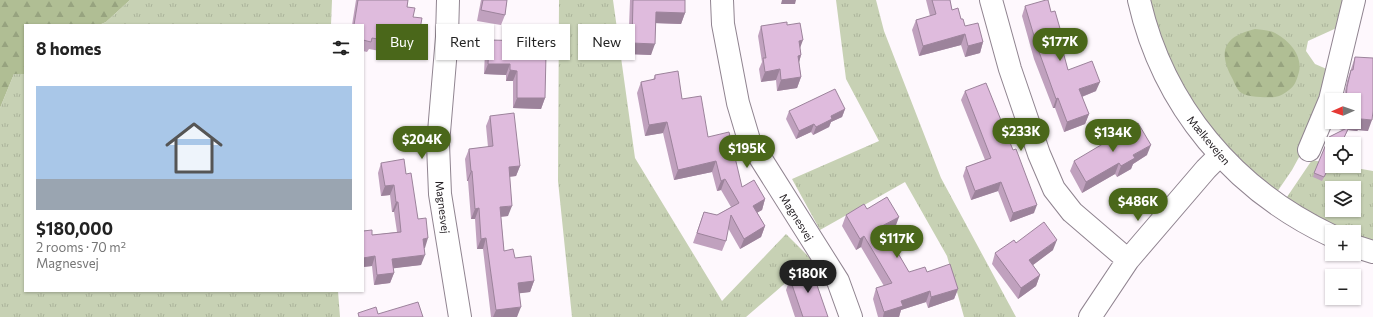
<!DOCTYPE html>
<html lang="en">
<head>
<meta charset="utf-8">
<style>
  :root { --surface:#fff; --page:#f6f6f6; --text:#222; --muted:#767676; --accent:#4a671a }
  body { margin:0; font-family:Commissioner,sans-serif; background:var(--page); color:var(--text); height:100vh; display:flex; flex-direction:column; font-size:15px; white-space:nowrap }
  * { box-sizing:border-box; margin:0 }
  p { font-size:13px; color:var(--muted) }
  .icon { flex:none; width:22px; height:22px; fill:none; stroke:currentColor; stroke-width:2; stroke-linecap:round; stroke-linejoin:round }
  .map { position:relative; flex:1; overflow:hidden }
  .sheet { position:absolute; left:24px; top:24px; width:340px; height:268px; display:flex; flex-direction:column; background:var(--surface); border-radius:0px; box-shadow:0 1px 3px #0004 }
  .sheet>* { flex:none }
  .hud { position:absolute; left:376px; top:24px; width:380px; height:36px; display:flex; gap:8px }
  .needle { width:26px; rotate:268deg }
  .controls { position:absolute; left:1325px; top:93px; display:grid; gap:8px }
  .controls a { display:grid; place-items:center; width:36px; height:36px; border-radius:0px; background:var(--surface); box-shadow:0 1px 3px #0004; font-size:20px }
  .price { position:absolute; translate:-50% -34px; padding:0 9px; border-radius:14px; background:var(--accent); color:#fff; font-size:13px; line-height:26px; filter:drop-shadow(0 1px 2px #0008) }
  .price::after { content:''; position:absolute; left:50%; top:24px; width:12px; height:9px; margin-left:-6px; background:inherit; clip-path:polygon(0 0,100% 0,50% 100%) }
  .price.active { background:#222; color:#fff }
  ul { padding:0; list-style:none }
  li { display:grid; align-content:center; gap:8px; height:212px; padding:0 12px }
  li span { display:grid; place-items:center; height:124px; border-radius:0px; color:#555 }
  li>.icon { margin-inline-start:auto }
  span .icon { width:72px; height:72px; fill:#fffc; stroke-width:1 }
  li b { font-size:17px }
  h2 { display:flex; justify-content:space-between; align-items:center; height:48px; padding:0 12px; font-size:17px }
  .chip { padding:0 14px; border-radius:0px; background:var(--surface); box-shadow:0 1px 3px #0004; font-size:14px; line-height:36px }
  .chip.active { background:var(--accent); color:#fff }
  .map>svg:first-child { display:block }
  .grass { fill:url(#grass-tufts); fill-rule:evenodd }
  .forest { fill:url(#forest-firs) }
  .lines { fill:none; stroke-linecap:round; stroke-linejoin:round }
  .minor-casing { stroke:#908490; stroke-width:24 }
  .minor { stroke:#fff; stroke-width:22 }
  .wall { fill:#c0a1be }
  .shaded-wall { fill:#9c839b }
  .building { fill:#dfbbdd; stroke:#9c839b }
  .labels { text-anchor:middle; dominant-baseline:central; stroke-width:3; stroke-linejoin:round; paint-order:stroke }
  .street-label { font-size:11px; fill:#252024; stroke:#fff }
</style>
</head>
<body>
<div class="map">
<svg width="1373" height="317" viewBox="0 0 1373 317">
  <defs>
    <pattern id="grass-tufts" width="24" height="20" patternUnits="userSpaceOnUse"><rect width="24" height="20" fill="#c7d1b4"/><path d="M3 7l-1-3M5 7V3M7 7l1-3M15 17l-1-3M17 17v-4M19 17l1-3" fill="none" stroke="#abb39b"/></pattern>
    <pattern id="forest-firs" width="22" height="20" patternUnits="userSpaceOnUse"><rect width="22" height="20" fill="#b0be94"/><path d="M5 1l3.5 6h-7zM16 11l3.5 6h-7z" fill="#97a37f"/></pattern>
  </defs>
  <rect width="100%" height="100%" fill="#fef8fd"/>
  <path class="grass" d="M130 0H332L331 25H99L106 22Z
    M559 0H613L635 158 722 301 786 234 812 260 746 317H572L558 181Z
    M836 0H876L884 31 941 178 1016 317H964L947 256 905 182 820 230 792 179 879 141 846 79Z
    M1146 0H1348L1341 26 1308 41 1306 51 1315 64 1329 70 1304 148 1292 170 1277 192 1248 170 1222 144 1194 105 1164 53Z
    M14 74H25V291H338L340 317H0V108Z
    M1312 160 1332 164V166H1344L1373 171V241L1354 234V232C1335 232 1302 208 1287 197ZM1332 188H1354V210H1332Z"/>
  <path class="forest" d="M0 0H130L106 22 99 25H25V74H14L0 108Z
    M1255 29C1261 30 1268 30 1273 32 1288 39 1303 55 1299 72 1297 79 1295 86 1289 90 1285 93 1281 96 1275 97 1268 98 1245 97 1240 92 1236 88 1234 81 1231 76 1217 48 1227 36 1255 29Z"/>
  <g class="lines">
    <g class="minor-casing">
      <path id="minor" d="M448 0 447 37 438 144 440 194 460 317
        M722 0 723 24 738 103 749 140 838 281 851 317
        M991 0 1010 69 1039 154 1054 189 1072 212 1128 260
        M1139 0C1163 106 1234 190 1332 236
        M1309 150 1330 100 1354 0
        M1354 246 1373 252
        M1090 317 1128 260 1206 169 1220 155"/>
    </g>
    <use href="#minor" class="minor"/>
  </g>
  <path class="wall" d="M356 0H408L407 7 413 17 417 46 413 57 369 49 367 52 363 51V25H352Z
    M481 0H507L505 15 501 25 477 21Z
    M630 0H685V13L681 24 656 23 651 55 628 54Z
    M926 0H950L952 10 961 19 965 26 983 42 980 53 965 57 961 45 919 56 912 30 916 20 930 16Z
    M1025 6 1051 12 1061 32 1059 38 1068 70 1096 91 1082 97 1089 114 1085 124 1064 132 1055 108H1053L1034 59 1022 16Z
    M787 25 800 47 801 55 799 62 801 77 797 88 777 91 776 80 761 82 759 69 762 62 758 36 761 26Z
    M489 40 533 45 543 54 545 98 541 109 513 108V81H506V75L484 74 485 51Z
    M1355 57 1368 131 1358 130 1357 131 1348 130 1341 144H1332V162L1322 181 1313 177 1329 137 1344 130 1339 129 1340 122H1354V100H1343L1347 81Z
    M655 75 682 99 742 187 765 199 762 210 757 212 765 226 761 237 740 249 728 228 726 241 722 251 693 243 704 212 717 215 731 207 721 190 717 191 712 172 674 180 663 133 645 136 637 93 641 82 653 80Z
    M965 91 1034 213 1010 222 998 191 971 200 963 176 966 167 985 160 961 100Z
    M845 109 842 117 831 122 829 127 813 135 811 132 796 139 786 119 789 111Z
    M490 116 520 166 516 176 509 177 508 216 501 217 504 251 515 258 534 281 530 292 519 293 517 317H491L483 249H477L475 219H471L468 181H467L465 159 469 149 488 147 486 126Z
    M1147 155 1133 164 1131 169 1117 177 1115 174 1082 193 1070 171 1074 161Z
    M381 163 406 174 425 248H424L421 265 393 268 394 273 390 283 374 285 372 266 363 267V231L372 235 397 232 394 212H392L390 195 381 196 378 173Z
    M867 209 895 228 886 233 909 272H927L958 289 954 299 928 308 926 302 901 310 899 317H878L873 299 876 288 884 286 861 247 856 250 842 226 846 215Z
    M1016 243 1053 250 1033 265 1040 275 1036 286 1018 299 992 264 995 253Z
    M790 279 828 317H795L786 290Z"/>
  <path class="shaded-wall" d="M782 0H796L795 4H781Z
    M656 12 685 13 681 24 652 23Z
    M1061 32 1058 42V33Z
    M965 34 961 45 919 56 923 46Z
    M803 40 799 51V41Z
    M983 42 980 53 965 57 968 46Z
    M632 43 655 44 651 55 628 54Z
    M801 55 798 66V56Z
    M488 64H510L506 75 484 74Z
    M780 69 776 80 761 82 765 72Z
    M510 70 517 71 513 81H506Z
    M801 77 797 88 777 91 781 80Z
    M1100 82 1096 91 1076 99 1079 89Z
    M517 98H545L541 109 513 108Z
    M1058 98 1055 108H1053L1056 99Z
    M845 109 842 117 831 122 829 127 813 135 816 127 831 116Z
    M1089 114 1085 124 1064 132 1067 122Z
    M1361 119 1372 120 1368 131 1358 130 1357 131 1348 130 1341 144 1348 130 1339 129 1342 122H1354V120Z
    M667 122 663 133 645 136 649 125Z
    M814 124 811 132 796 139 799 131Z
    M1151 145 1147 155 1133 164 1131 169 1117 177 1121 166 1133 155Z
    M716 161 712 172 674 180 678 170Z
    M1119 163 1115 174 1082 193 1086 182Z
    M520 166 516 176 505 177 509 167Z
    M471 171H472L468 181H467Z
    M725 179 721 190 717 191 721 181Z
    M1001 182 998 191 971 200 975 191Z
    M394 185 390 195 381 196 385 186Z
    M765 199 762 210 750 217 753 206Z
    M396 202H398L394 212H392Z
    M1037 205 1034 213 1010 222 1013 213Z
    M512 206 508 216 496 217 500 207Z
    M479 208 475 219H471L475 209Z
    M899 217 895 228 879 237 882 226Z
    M765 226 761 237 740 249 744 239Z
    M864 236 861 247 856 250 860 239Z
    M428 238 425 248 419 249 423 239Z
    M486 238 483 249H477L481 239Z
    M1057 240 1053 250 1025 271 1029 260Z
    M425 255 421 265 388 269 392 259Z
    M375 256 372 266 363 267V258Z
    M394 273 390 283 374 285 377 275Z
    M1040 275 1036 286 1018 299 1021 288Z
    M534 281 530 292 514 294 518 283Z
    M958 289 954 299 928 308 931 297Z
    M930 291 926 302 901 310 899 317H883L884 312 901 301Z
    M521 307 517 317H493L496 310Z"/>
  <path class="building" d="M358 0H408L407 7 415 8 413 17 422 18 417 46 372 38 371 42 363 40V25H354Z
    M483 0H507L505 15 481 10Z
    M633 0H685V13L656 12 655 44 632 43Z
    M932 0H950L952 10 958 8 961 19H963L965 26 978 23 983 42 968 46 965 34 923 46 916 20 936 14Z
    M1046 0H1048L1051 12 1055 11 1061 32 1058 33 1068 70 1092 61 1100 82 1079 89 1089 114 1067 122 1058 98 1056 99 1038 49 1025 6Z
    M787 22V25L800 23 803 40 799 41 801 55 798 56 801 77 781 80 780 69 765 72 763 58H766L761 26Z
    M489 40 533 41V45H543V54H546L545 98H517V71L510 70V64H488Z
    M1355 57 1373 58V111L1372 120 1361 119V121L1354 120V100H1346L1347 87 1351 70H1353Z
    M678 71 682 99 701 96 708 137 729 132 742 187 754 180 765 199 753 206 765 226 744 239 731 215 726 241 697 233 704 212 717 215 739 203 725 179 721 181 716 161 678 170 667 122 649 125 641 82 655 79V75Z
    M986 83 1013 150 1016 149 1037 205 1013 213 1001 182 975 191 966 167 991 158 965 91Z
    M835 89 845 109 831 116 832 119 816 127 814 124 799 131 789 111Z
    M514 113 520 166 509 167 512 206 500 207 504 251 513 249 515 258 531 256 534 281 518 283 521 307 496 310 486 238 481 239 479 208 475 209 472 171H471L469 149 493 146 490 116Z
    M1138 123 1151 145 1133 155 1135 158 1121 166 1119 163 1086 182 1074 161Z
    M1349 127 1341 144H1332V161L1324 177 1314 173 1329 137Z
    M404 159 406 174 411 173 418 219 426 218 428 238 423 239 425 255 392 259 394 273 377 275 375 256 363 258V231L372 230V235L401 232 398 202H396L394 185 385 186 381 163Z
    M887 197 899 217 882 226 909 272 925 267 927 272 950 264 958 289 931 297 930 291 901 301 903 306 884 312 876 288 892 283 864 236 860 239 846 215 864 204 867 209Z
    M1044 222 1057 240 1029 260 1040 275 1021 288 995 253 1014 240 1016 243Z
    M809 262 828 317H803L790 279Z
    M418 302 423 317H359L358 313 376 307 378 314Z"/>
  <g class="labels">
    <g class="street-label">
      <text transform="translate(1209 140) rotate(50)">Mælkevejen</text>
      <text transform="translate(443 207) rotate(83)">Magnesvej</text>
      <text transform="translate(797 217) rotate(58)">Magnesvej</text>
    </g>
  </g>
</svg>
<div class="controls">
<a><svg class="needle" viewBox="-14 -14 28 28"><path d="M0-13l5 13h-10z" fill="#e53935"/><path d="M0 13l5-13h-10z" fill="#767676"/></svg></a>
<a><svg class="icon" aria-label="locate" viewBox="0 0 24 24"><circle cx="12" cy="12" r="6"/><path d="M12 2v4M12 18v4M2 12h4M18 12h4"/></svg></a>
<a><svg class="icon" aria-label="layers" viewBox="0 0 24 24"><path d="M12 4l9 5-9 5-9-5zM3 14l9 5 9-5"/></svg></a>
<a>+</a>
<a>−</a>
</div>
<b class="price" style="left:1060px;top:62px">$177K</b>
<b class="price" style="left:1021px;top:152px">$233K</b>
<b class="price" style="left:1113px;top:153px">$134K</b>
<b class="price" style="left:422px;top:160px">$204K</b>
<b class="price" style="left:747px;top:169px">$195K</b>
<b class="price" style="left:1138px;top:222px">$486K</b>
<b class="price" style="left:897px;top:259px">$117K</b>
<b class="price active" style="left:808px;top:294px">$180K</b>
<div class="hud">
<a class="chip active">Buy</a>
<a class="chip">Rent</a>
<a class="chip">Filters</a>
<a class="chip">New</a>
</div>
<section class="sheet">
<h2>8 homes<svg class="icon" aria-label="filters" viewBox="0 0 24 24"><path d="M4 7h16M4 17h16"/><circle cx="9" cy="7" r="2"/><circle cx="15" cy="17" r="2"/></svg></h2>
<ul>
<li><span style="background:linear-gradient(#a9c7e8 75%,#9aa5b1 0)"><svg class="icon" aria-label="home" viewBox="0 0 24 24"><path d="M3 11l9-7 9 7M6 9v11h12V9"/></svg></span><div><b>$180,000</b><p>2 rooms · 70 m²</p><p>Magnesvej</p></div></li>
</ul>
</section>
</div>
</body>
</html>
